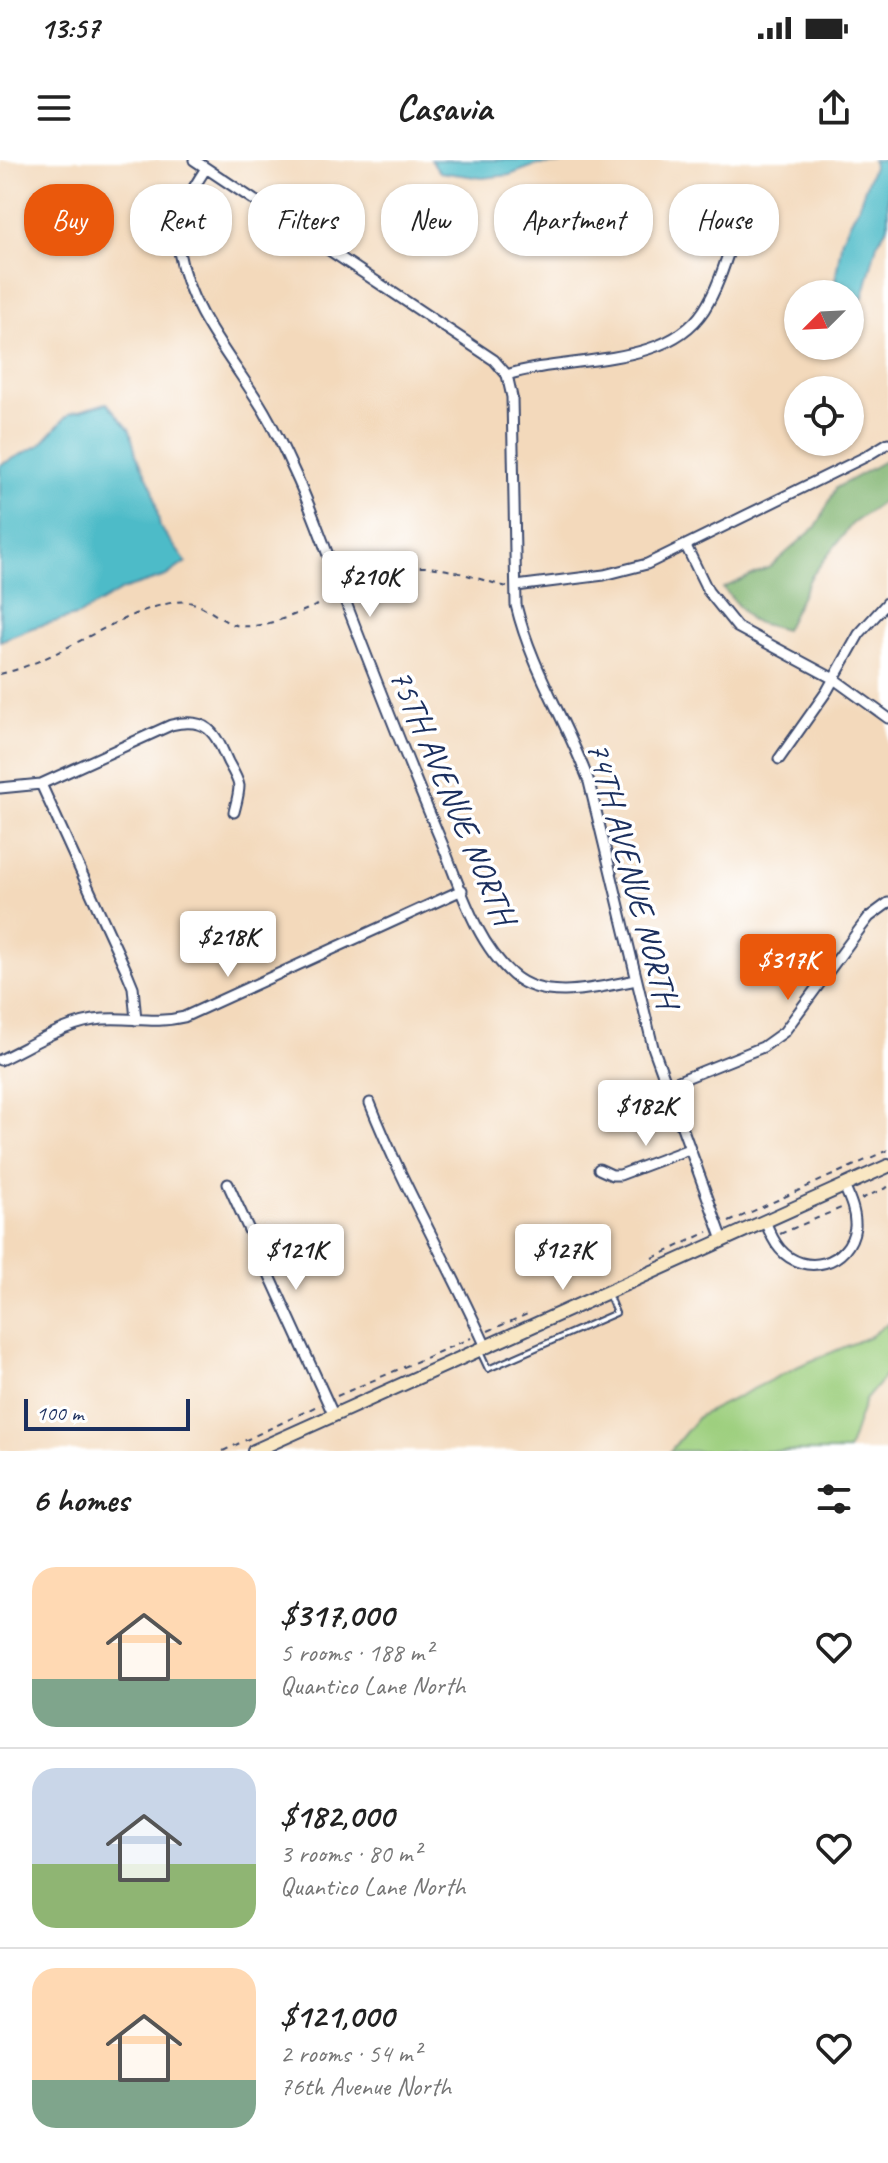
<!DOCTYPE html>
<html lang="en">
<head>
<meta charset="utf-8">
<style>
  :root { --surface:#fff; --page:#f2f2f2; --text:#222; --muted:#767676; --line:#e0e0e0; --accent:#ea580c }
  body { margin:0; font-family:Caveat,sans-serif; background:var(--page); color:var(--text); height:100vh; display:flex; flex-direction:column; font-size:30px; white-space:nowrap }
  * { box-sizing:border-box; margin:0 }
  p { font-size:26px; color:var(--muted) }
  .icon { flex:none; width:44px; height:44px; fill:none; stroke:currentColor; stroke-width:2; stroke-linecap:round; stroke-linejoin:round }
  .map { position:relative; height:1291px; overflow:hidden }
  .side { display:flex; flex-direction:column; background:var(--surface); flex:1 }
  .side>* { flex:none }
  .hud { position:absolute; left:24px; top:24px; width:840px; height:72px; display:flex; gap:16px }
  .needle { width:52px; rotate:246deg }
  .tools { position:absolute; left:784px; top:120px; display:grid; gap:16px }
  .tools a { display:grid; place-items:center; width:80px; height:80px; border-radius:50%; background:var(--surface); box-shadow:0 2px 6px #0004; font-size:40px }
  .scale { position:absolute; left:24px; bottom:20px; width:166px; box-sizing:border-box; padding-left:8px; border:4px solid #1b2f5e; border-top:0; font-size:22px; line-height:28px; white-space:nowrap; color:#1b2f5e; -webkit-text-stroke:6px #fff; paint-order:stroke }
  .price { position:absolute; translate:-50% -68px; padding:0 18px; border-radius:8px; background:#fff; color:#222; font-size:26px; line-height:52px; filter:drop-shadow(0 2px 4px #0008) }
  .price::after { content:''; position:absolute; left:50%; top:48px; width:24px; height:18px; margin-left:-12px; background:inherit; clip-path:polygon(0 0,100% 0,50% 100%) }
  .price.current { background:var(--accent); color:#fff }
  ul { padding:0; list-style:none }
  li { display:flex; align-items:center; gap:24px; height:200px; padding:0 32px }
  li+li { border-top:2px solid var(--line) }
  li span { display:grid; place-items:center; flex:none; width:224px; height:160px; border-radius:24px; color:#555 }
  li>.icon { margin-inline-start:auto }
  span .icon { width:96px; height:96px; fill:#fffc; stroke-width:1 }
  li b { font-size:34px }
  h2 { display:flex; justify-content:space-between; align-items:center; height:96px; padding:0 32px; font-size:34px }
  .tag { padding:0 28px; border-radius:32px; background:var(--surface); box-shadow:0 2px 6px #0004; font-size:28px; line-height:72px }
  .tag.current { background:var(--accent); color:#fff }
  .status { display:flex; justify-content:space-between; align-items:center; height:56px; padding:0 40px; background:var(--surface); direction:ltr }
  .status svg { height:22px; fill:currentColor }
  header { display:flex; justify-content:space-between; align-items:center; height:104px; padding:0 32px; background:var(--surface); font-size:36px; font-weight:600 }
  .map>svg:first-child { display:block }
  .green { fill:#9dcf7e; stroke:#5c7f6e; stroke-width:2 }
  .forest { fill:#7eb26d; stroke:#4c7066; stroke-width:2 }
  .water { fill:#4ebbc8; stroke:#347593; stroke-width:2 }
  .lines { fill:none; stroke-linecap:round; stroke-linejoin:round }
  .lane-casing { stroke:#3b486c; stroke-width:8 }
  .street-casing { stroke:#3b486c; stroke-width:13 }
  .secondary-casing { stroke:#3b486c; stroke-width:16 }
  .path { stroke:#3b486c; stroke-width:2; stroke-dasharray:6 6; stroke-linecap:butt }
  .lane { stroke:#fff; stroke-width:4 }
  .street { stroke:#fff; stroke-width:9 }
  .secondary { stroke:#f9e7c3; stroke-width:12 }
  .labels { text-anchor:middle; dominant-baseline:central; stroke-width:7; stroke-linejoin:round; paint-order:stroke }
  .street-label { font-size:34px; fill:#1b2f5e; stroke:#fff }
</style>
</head>
<body>
<div class="status"><b>13:57</b><svg viewBox="0 0 49 12"><path d="M0 12V9h3v3zM5 12V6h3v6zM10 12V3h3v9zM15 12V0h3v12zM26 1h20v11H26zM47 4h2v5h-2z"/></svg></div>
<header><svg class="icon" aria-label="menu" viewBox="0 0 24 24"><path d="M4 6h16M4 12h16M4 18h16"/></svg>Casavia<svg class="icon" aria-label="share" viewBox="0 0 24 24"><path d="M12 15V3M7 8l5-5 5 5M5 13v7h14v-7"/></svg></header>
<div class="map">
<svg width="888" height="1291" viewBox="0 0 888 1291">
  <rect width="100%" height="100%" fill="#fff"/>
  <filter id="ink" filterUnits="userSpaceOnUse"><feTurbulence type="fractalNoise" baseFrequency=".0125" numOctaves="2"/><feDisplacementMap in="SourceGraphic" scale="16" xChannelSelector="R" yChannelSelector="G"/><feConvolveMatrix kernelMatrix="1 2 1 2 8 2 1 2 1" color-interpolation-filters="sRGB"/></filter>
  <filter id="wash" filterUnits="userSpaceOnUse"><feTurbulence type="fractalNoise" baseFrequency=".006" numOctaves="4" result="noise"/><feDisplacementMap in="SourceGraphic" scale="32" xChannelSelector="R" yChannelSelector="G"/><feGaussianBlur stdDeviation="1.8" result="paint"/><feColorMatrix in="noise" values="0 0 0 0 0 0 0 0 0 0 0 0 0 0 0 0 0 1.4 0 .05"/><feComposite in="paint" operator="in"/></filter>
  <g filter="url(#wash)">
    <rect width="100%" height="100%" fill="#f3d9bb"/>
    <path class="green" d="M888 1163V1213L865 1240 848 1291H670L699 1256 799 1206 871 1176Z"/>
    <path class="forest" d="M888 299V338L852 364 811 417 785 470 751 461 723 428 770 407 817 366 836 328Z"/>
    <path class="water" d="M431 0H570L560 4 536 5 510 15 482 18 440 12Z
      M872 0H888V66L877 84 863 137 850 151V134H833L842 78 858 47 874 4Z
      M107 243 130 270 136 294 153 329 160 367 186 402 166 416 122 430 79 455 32 468 0 481V305L40 285 69 254Z"/>
  </g>
  <g filter="url(#ink)">
    <g class="lines">
      <g class="lane-casing">
        <path id="lane" d="M480 1192 488 1209 616 1153 608 1134"/>
      </g>
      <g class="street-casing">
        <path id="street" d="M194 0 494 200 507 215C567 195 666 209 704 150 722 122 730 84 742 53
          M206 8C189 35 172 59 179 92 190 153 233 199 264 251 275 270 285 291 294 311 313 351 327 394 343 435 375 518 407 601 442 683 460 727 476 783 513 815 545 843 599 827 636 820
          M507 215 512 237 516 445C531 508 567 562 589 622L653 887 723 1080
          M686 386 708 431 737 467 834 519 888 558
          M516 426 604 415 647 404 865 297 888 283
          M779 599 827 531 859 474 888 442
          M41 624 126 810 133 827 136 860
          M0 628 41 624 171 565C208 556 215 573 228 602 232 609 238 619 239 626 239 634 236 644 234 652
          M0 900C32 885 68 861 103 859 131 857 156 864 184 857L462 730
          M666 926 763 887 784 872 859 770 869 757 888 743
          M370 943C403 1027 449 1104 486 1187
          M599 1009 612 1015H620L689 989
          M228 1024 333 1254
          M765 1061C769 1071 773 1081 780 1089 804 1117 850 1105 855 1067 856 1053 850 1039 844 1026"/>
      </g>
      <g class="secondary-casing">
        <path id="secondary" d="M254 1291 888 1006"/>
      </g>
      <path class="path" d="M352 429C367 422 383 413 400 409 436 401 473 418 507 427
        M0 514C62 500 115 452 176 442 198 438 213 456 232 464 259 474 306 449 332 439
        M861 1039 888 1027
        M729 1062 888 990
        M780 1074 841 1048
        M653 1098 708 1072
        M488 1171 530 1153
        M337 1236 471 1178
        M223 1291 317 1246"/>
      <use href="#lane" class="lane"/>
      <use href="#street" class="street"/>
      <use href="#secondary" class="secondary"/>
    </g>
  </g>
  <g class="labels">
    <g class="street-label">
      <text transform="translate(453 636) rotate(67)">75TH AVENUE NORTH</text>
      <text transform="translate(633 714) rotate(75)">74TH AVENUE NORTH</text>
    </g>
  </g>
</svg>
<div class="tools">
<a><svg class="needle" viewBox="-14 -14 28 28"><path d="M0-13l5 13h-10z" fill="#e53935"/><path d="M0 13l5-13h-10z" fill="#767676"/></svg></a>
<a><svg class="icon" aria-label="locate" viewBox="0 0 24 24"><circle cx="12" cy="12" r="6"/><path d="M12 2v4M12 18v4M2 12h4M18 12h4"/></svg></a>
</div>
<div class="scale">100 m</div>
<b class="price" style="left:370px;top:459px">$210K</b>
<b class="price" style="left:228px;top:819px">$218K</b>
<b class="price current" style="left:788px;top:842px">$317K</b>
<b class="price" style="left:646px;top:988px">$182K</b>
<b class="price" style="left:296px;top:1132px">$121K</b>
<b class="price" style="left:563px;top:1132px">$127K</b>
<div class="hud">
<a class="tag current">Buy</a>
<a class="tag">Rent</a>
<a class="tag">Filters</a>
<a class="tag">New</a>
<a class="tag">Apartment</a>
<a class="tag">House</a>
</div>
</div>
<section class="side">
<h2>6 homes<svg class="icon" aria-label="filters" viewBox="0 0 24 24"><path d="M4 7h16M4 17h16"/><circle cx="9" cy="7" r="2"/><circle cx="15" cy="17" r="2"/></svg></h2>
<ul>
<li><span style="background:linear-gradient(#ffd9b3 70%,#7fa58c 0)"><svg class="icon" aria-label="home" viewBox="0 0 24 24"><path d="M3 11l9-7 9 7M6 9v11h12V9"/></svg></span><div><b>$317,000</b><p>5 rooms · 188 m²</p><p>Quantico Lane North</p></div><svg class="icon" aria-label="heart" viewBox="0 0 24 24"><path d="M12 20l-8-8c-3-5 5-10 8-4 3-6 11-1 8 4z"/></svg></li>
<li><span style="background:linear-gradient(#c9d6e8 60%,#8fb573 0)"><svg class="icon" aria-label="home" viewBox="0 0 24 24"><path d="M3 11l9-7 9 7M6 9v11h12V9"/></svg></span><div><b>$182,000</b><p>3 rooms · 80 m²</p><p>Quantico Lane North</p></div><svg class="icon" aria-label="heart" viewBox="0 0 24 24"><path d="M12 20l-8-8c-3-5 5-10 8-4 3-6 11-1 8 4z"/></svg></li>
<li><span style="background:linear-gradient(#ffd9b3 70%,#7fa58c 0)"><svg class="icon" aria-label="home" viewBox="0 0 24 24"><path d="M3 11l9-7 9 7M6 9v11h12V9"/></svg></span><div><b>$121,000</b><p>2 rooms · 54 m²</p><p>76th Avenue North</p></div><svg class="icon" aria-label="heart" viewBox="0 0 24 24"><path d="M12 20l-8-8c-3-5 5-10 8-4 3-6 11-1 8 4z"/></svg></li>
</ul>
</section>
</body>
</html>
